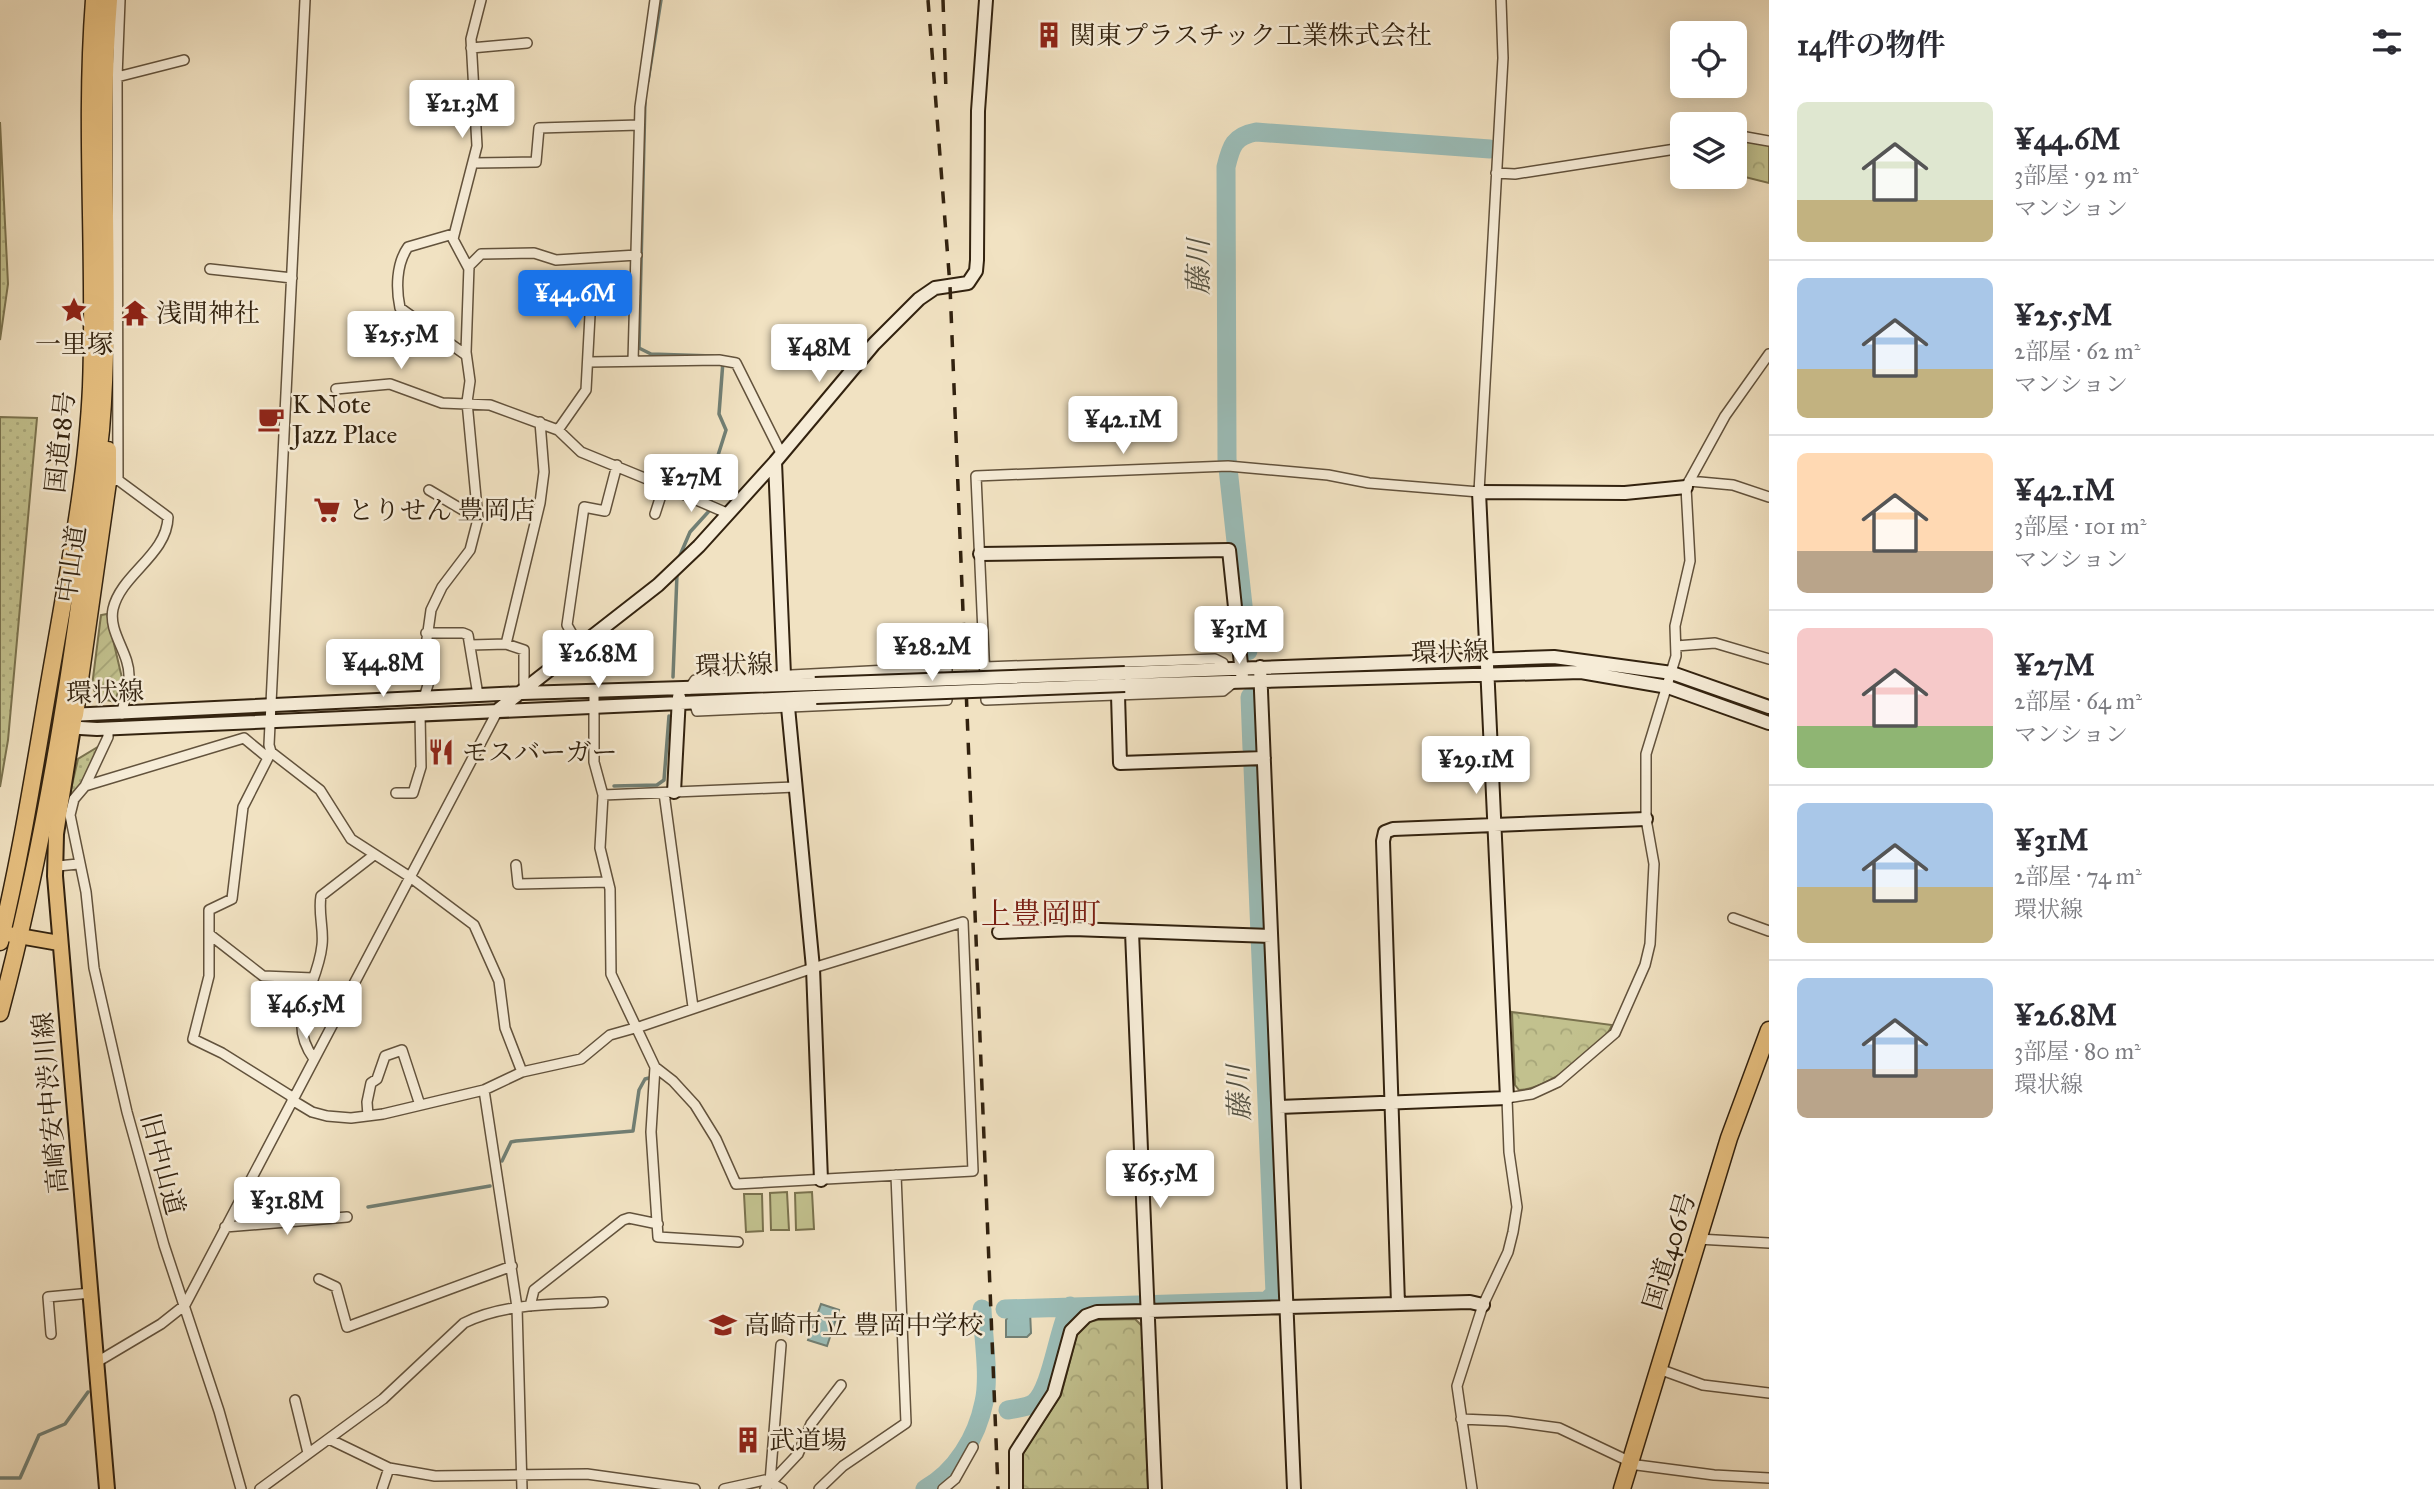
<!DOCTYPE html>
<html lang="ja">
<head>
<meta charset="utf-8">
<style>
  :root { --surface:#fff; --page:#f7f7f7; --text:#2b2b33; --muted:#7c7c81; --line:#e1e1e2; --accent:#1a73e8 }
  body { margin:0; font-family:"IM FELL Great Primer","Noto Serif JP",serif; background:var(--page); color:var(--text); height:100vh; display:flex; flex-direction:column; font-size:26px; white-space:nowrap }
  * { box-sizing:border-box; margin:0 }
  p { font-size:23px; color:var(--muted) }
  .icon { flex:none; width:38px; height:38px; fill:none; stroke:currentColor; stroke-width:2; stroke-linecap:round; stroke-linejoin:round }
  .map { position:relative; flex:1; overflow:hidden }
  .drawer { display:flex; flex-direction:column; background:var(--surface); width:665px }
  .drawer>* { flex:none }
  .controls { position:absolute; left:1670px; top:21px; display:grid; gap:14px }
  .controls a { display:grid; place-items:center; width:77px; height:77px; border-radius:10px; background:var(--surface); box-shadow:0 4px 18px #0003; font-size:35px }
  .price { position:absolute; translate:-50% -60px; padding:0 16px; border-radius:7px; background:#fff; color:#222; font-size:23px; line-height:46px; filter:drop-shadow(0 2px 4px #0008) }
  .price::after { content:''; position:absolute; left:50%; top:42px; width:21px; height:16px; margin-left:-10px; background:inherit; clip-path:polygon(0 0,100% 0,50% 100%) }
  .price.current { background:var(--accent); color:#fff }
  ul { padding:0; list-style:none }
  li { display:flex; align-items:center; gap:21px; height:175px; padding:0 28px }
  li+li { border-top:2px solid var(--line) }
  li span { display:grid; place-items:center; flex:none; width:196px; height:140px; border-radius:10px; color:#555 }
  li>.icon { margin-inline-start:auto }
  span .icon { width:84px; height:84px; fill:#fffc; stroke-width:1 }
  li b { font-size:30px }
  h2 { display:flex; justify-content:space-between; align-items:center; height:84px; padding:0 28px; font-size:30px }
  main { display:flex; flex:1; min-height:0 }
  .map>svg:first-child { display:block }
  .grass { fill:url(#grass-dots); stroke:#7a724e; stroke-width:2 }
  .park { fill:url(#park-crowns); stroke:#7a724e; stroke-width:2 }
  .garden { fill:url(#garden-furrows); stroke:#7a724e; stroke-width:2 }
  .pitch { fill:#c2c18e; stroke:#7a724e; stroke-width:2 }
  .water { fill:#9bbdb8; stroke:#717f74; stroke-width:2 }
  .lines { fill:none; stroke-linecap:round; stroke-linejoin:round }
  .stream { stroke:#717f74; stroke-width:3.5 }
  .river { stroke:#9bbdb8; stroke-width:19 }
  .street-casing { stroke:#62523c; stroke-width:12 }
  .secondary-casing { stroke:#32220f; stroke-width:16 }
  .primary-casing { stroke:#32220f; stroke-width:18 }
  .highway-casing { stroke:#32220f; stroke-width:19 }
  .street { stroke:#f6ecd7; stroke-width:9 }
  .secondary { stroke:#f6ecd7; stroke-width:12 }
  .primary { stroke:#e8c181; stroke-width:14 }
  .highway { stroke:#e8c181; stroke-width:16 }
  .rail { stroke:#32220f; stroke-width:3.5; stroke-dasharray:12 12; stroke-linecap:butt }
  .secondary-bridge-casing { stroke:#32220f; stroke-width:16; stroke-linecap:butt }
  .secondary-bridge { stroke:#f6ecd7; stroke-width:12 }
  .labels { text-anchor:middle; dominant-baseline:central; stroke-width:5; stroke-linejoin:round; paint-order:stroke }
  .poi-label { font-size:26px; fill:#32220f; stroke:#f6ecd7; text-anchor:start }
  .street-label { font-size:26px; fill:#32220f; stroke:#f6ecd7 }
  .water-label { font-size:28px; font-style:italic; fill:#525042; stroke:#f6ecd7 }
  .quarter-label { font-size:30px; fill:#7a1f14; stroke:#f6ecd7 }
</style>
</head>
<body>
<main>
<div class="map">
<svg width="1769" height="1489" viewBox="0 0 1769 1489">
  <defs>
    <pattern id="grass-dots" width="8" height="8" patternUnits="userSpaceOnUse" patternTransform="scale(1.75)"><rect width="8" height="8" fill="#c2c18e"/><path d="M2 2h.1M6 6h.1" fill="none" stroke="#a7a679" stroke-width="1.8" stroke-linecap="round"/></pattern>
    <pattern id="park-crowns" width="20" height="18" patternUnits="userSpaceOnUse" patternTransform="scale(1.75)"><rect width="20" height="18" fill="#c2c18e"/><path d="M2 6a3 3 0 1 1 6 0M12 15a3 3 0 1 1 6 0" fill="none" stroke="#a7a679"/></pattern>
    <pattern id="garden-furrows" width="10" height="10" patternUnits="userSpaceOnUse" patternTransform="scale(1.75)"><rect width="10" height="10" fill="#c2c18e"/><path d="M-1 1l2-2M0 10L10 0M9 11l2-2" fill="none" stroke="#a7a679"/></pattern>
  </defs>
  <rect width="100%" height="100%" fill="#f1e2c2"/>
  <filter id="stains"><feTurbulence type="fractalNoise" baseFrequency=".00286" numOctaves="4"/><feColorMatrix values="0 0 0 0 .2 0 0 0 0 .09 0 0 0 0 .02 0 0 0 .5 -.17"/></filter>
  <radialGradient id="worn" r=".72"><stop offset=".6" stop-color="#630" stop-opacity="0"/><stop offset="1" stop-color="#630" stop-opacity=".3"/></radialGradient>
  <path class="grass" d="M0 122 8 284 0 340Z
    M0 417 37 418 8 740 0 787Z
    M101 745 84 781 69 798 78 759Z"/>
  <path class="park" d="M1745 141 1769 144V183L1737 175Z
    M1512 1012 1612 1025C1602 1050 1545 1090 1519 1090L1515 1085Z
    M1135 1319 1142 1326 1148 1489H1022V1455L1061 1395 1077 1334 1089 1322 1097 1320Z"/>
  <path class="garden" d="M107 614 122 678 115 702 98 698 92 686 101 615Z"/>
  <path class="pitch" d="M787 1192 789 1230H771L770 1193Z
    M812 1192 814 1229 796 1230 795 1193Z
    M744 1194H762L763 1231 746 1232Z"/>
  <path class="water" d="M821 1304 839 1310 827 1346 808 1340Z
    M1011 1311H1030L1031 1333 1027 1337H1006V1320Z"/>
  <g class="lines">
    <path class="stream" d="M648 81 661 0
      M645 99 639 348 651 354 713 356
      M678 560 690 532 710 510 714 468 726 430 719 414 723 361
      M673 677 677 574
      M614 786 657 785 664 780 669 716
      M502 1161 511 1142 516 1141 633 1131 639 1090 645 1079 649 1078
      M368 1207 490 1186
      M0 1478H20L39 1435 65 1424 88 1392"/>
    <path class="river" d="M1248 651 1227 459 1226 167C1231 146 1234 136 1256 132L1490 149
      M1250 697 1252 749
      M1005 1309 1267 1301 1275 1293 1253 767
      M1008 1410C1016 1408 1027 1408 1034 1403 1051 1390 1058 1330 1070 1306
      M925 1489C956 1472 977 1437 984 1402 990 1377 983 1336 982 1309"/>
    <g class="street-casing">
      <path id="street" d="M305 0 269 745 271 752 320 790 351 839 410 877 474 925 499 981 505 1028 522 1072
        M471 48 527 43
        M117 77 184 60
        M1734 139 1746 137 1769 141
        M473 163 536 162 539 128 639 125
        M1496 173 1515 174 1682 148
        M453 234 408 247C396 264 396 289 400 308L466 355
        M210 269 292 278
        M469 269 453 239 477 146 471 39 481 0
        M633 361 640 107 655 0
        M589 362 719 360 736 363 782 455
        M336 389 390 384 442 403 490 405 558 430 581 452 664 486 655 514
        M558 430 586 390 591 296 635 294
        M118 480 117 77 120 0
        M113 481 118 480 168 517C167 555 121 574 113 609 108 633 130 653 129 677 129 689 123 702 122 714
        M1689 481 1733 485 1769 497
        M664 486 729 514
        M429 490 478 519
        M426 633H463L468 635 478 695
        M506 644 540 503 544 472 540 422
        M471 645 506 644 524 650V683L532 686
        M1676 646 1715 643 1769 659
        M580 648 567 625 584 507 605 511 617 465
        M985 667 1215 659 1223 663 1225 669
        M1234 682 1223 691 986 700 976 476 1228 466 1328 475 1369 483 1479 492 1503 58 1501 0
        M689 689 695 680 947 667V700L697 711 694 702
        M424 698 430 678 424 660 431 610 442 587 470 550 478 519 467 402 470 381 466 352 469 266 481 254 534 253 556 260 637 255
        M108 728V737L85 786 74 799 70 815 86 892 94 968 127 1112 164 1245 219 1411 241 1489
        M271 752 243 807 232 899 209 910V976L193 1039 222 1053 294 1098
        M85 786 244 738 267 757
        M396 793H413L421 767 420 714
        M664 793 693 1007
        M603 795 795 787
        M516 865 518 884 608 882
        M58 866 78 864
        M1733 918 1769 931
        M209 934 263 976 313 978
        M314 1059C284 1018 318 987 322 945 324 929 318 913 321 896L374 855
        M655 1067 651 1132 658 1237 738 1242
        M484 1090 517 1307 522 1489
        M292 1100 312 1112 327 1116 351 1118 383 1114 484 1090 522 1072 581 1059 610 1035 642 1026 813 968 963 922 973 1171 736 1184 716 1139 695 1105 673 1081 655 1067 611 974 610 889 600 848 603 795 594 762V691
        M368 1116 367 1102 371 1083 377 1079 385 1056 402 1050 420 1105
        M225 1227 347 1217
        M1698 1239 1769 1243
        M319 1279 336 1287 347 1327 512 1266
        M530 1306 534 1290 623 1220 629 1218 658 1224
        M51 1334 48 1297 91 1293
        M97 1362 161 1324 185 1305 498 710
        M1659 1369 1703 1385 1769 1393
        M295 1400 308 1453
        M1461 1419 1507 1421 1559 1428 1637 1465 1714 1475 1769 1478
        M329 1439 389 1468 435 1476 587 1474 695 1489
        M770 1482 781 1345
        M260 1489 383 1399 464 1323C506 1302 557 1305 603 1302
        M382 1489 389 1468
        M724 1489 765 1480 782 1489
        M765 1489 798 1454 811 1424 841 1385
        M819 1489 843 1466 906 1423 896 1175
        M943 1489 955 1479 973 1447
        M1472 1489 1457 1386 1483 1305 1508 1252 1513 1232 1517 1207 1509 1152 1507 1098 1532 1094 1558 1082 1615 1033 1645 965 1650 944 1654 864 1646 819V754L1676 656 1675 626 1690 561 1686 487 1725 416 1769 354"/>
    </g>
    <g class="secondary-casing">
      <path id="secondary" d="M775 462 784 675
        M980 554 1229 550 1242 674
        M1260 667 1294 1489
        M1125 673 1554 657 1672 673 1769 707
        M1125 685 1581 672 1668 687 1769 723
        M1118 695 1120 763 1264 758
        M788 707 813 968 821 1180
        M498 710 658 585 699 546 775 462 874 344 919 299 935 288 968 283 976 271 977 260 978 111 986 0
        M69 715 522 693 815 684
        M64 727 97 729 816 697
        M674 792 679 697
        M999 932 1073 929 1271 936
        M1132 932 1155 1489
        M1279 1107 1507 1098 1479 492 1625 493 1686 487
        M1398 1304 1383 841 1385 832 1393 829 1646 819
        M1016 1489V1452L1054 1393 1071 1331 1086 1316 1097 1312 1148 1311 1470 1302 1483 1305"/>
    </g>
    <g class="primary-casing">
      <path id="primary" d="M75 715 56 834 55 876 107 1489
        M2 933 59 943"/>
    </g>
    <g class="highway-casing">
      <path id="highway" d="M75 715 108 482V450
        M0 942C23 847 37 751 54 655 69 567 87 477 91 387 96 258 84 129 94 0
        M0 1013C51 822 79 625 101 430 113 287 97 143 109 0
        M1622 1489 1729 1138 1769 1030"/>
    </g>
    <use href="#street" class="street"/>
    <use href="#secondary" class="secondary"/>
    <use href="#primary" class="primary"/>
    <use href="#highway" class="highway"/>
    <path class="rail" d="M928 0 950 286 998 1489
      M943 0 946 91"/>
    <g class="secondary-bridge-casing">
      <path id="secondary-bridge" d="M815 684 1125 673
        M816 697 1125 685"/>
    </g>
    <use href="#secondary-bridge" class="secondary-bridge"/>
  </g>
  <defs>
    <g id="building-bare" transform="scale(2.1)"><path d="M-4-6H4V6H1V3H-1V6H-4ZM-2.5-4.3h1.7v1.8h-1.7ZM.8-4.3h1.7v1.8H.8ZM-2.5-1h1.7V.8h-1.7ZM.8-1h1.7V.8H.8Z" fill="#8f2418" stroke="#f6ecd7" stroke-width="2.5" paint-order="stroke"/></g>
    <g id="sight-bare" transform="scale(2.1)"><path d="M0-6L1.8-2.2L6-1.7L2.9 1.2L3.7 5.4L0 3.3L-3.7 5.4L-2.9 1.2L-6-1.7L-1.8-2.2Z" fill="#8f2418" stroke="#f6ecd7" stroke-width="2.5" paint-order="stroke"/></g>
    <g id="temple-bare" transform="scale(2.1)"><path d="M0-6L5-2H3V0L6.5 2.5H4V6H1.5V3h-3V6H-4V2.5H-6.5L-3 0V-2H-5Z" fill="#8f2418" stroke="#f6ecd7" stroke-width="2.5" paint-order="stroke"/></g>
    <g id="cafe-bare" transform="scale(2.1)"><path d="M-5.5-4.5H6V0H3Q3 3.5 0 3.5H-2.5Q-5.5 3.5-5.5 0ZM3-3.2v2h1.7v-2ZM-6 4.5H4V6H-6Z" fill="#8f2418" stroke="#f6ecd7" stroke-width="2.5" paint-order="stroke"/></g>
    <g id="supermarket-bare" transform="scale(2.1)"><path d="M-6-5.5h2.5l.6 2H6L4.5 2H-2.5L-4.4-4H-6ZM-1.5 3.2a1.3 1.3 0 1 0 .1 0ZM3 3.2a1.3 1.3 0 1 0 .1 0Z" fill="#8f2418" stroke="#f6ecd7" stroke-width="2.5" paint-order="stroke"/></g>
    <g id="restaurant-bare" transform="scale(2.1)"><path d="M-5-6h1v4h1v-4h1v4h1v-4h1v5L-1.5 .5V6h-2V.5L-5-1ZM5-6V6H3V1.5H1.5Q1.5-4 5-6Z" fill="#8f2418" stroke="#f6ecd7" stroke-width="2.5" paint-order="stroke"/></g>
    <g id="school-bare" transform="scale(2.1)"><path d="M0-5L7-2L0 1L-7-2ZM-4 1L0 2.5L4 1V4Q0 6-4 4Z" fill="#8f2418" stroke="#f6ecd7" stroke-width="2.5" paint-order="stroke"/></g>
  </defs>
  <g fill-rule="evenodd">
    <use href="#building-bare" x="1049" y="35"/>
    <use href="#sight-bare" x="74" y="310"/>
    <use href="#temple-bare" x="135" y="313"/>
    <use href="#cafe-bare" x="271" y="419"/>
    <use href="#supermarket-bare" x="327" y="510"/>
    <use href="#restaurant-bare" x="441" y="752"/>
    <use href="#school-bare" x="723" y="1325"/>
    <use href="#building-bare" x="748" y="1440"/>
  </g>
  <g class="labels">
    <g class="poi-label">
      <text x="1070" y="35">関東プラスチック工業株式会社</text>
      <text x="156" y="313">浅間神社</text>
      <text x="74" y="344" text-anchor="middle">一里塚</text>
      <text x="292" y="404">K Note<tspan x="292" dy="30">Jazz Place</tspan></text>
      <text x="348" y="510">とりせん 豊岡店</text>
      <text x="462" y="752">モスバーガー</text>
      <text x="744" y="1325">高崎市立 豊岡中学校</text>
      <text x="769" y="1440">武道場</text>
    </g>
    <g class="street-label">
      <text transform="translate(60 442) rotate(-84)">国道18号</text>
      <text transform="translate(71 564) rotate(-82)">中山道</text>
      <text transform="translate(1450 652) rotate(-2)">環状線</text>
      <text transform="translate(734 665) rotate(-2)">環状線</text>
      <text transform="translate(105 692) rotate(-2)">環状線</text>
      <text transform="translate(50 1103) rotate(-95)">高崎安中渋川線</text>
      <text transform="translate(163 1164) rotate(75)">旧中山道</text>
      <text transform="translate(1669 1251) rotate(-73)">国道406号</text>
    </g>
    <g class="water-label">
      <text transform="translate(1198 267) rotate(-90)">藤川</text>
      <text transform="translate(1239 1093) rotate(-92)">藤川</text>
    </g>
    <g class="quarter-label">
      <text x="1041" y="914">上豊岡町</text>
    </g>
  </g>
  <rect width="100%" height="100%" filter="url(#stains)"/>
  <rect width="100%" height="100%" fill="url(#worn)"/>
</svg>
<div class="controls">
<a><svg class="icon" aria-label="locate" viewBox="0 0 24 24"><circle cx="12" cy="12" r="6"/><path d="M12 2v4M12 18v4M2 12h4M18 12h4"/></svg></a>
<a><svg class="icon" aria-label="layers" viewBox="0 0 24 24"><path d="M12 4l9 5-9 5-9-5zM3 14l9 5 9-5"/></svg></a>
</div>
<b class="price" style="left:462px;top:140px">¥21.3M</b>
<b class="price current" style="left:575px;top:330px">¥44.6M</b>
<b class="price" style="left:401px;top:371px">¥25.5M</b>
<b class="price" style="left:819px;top:384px">¥48M</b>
<b class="price" style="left:1123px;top:456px">¥42.1M</b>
<b class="price" style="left:691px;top:514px">¥27M</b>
<b class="price" style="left:1239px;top:666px">¥31M</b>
<b class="price" style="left:932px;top:683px">¥28.2M</b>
<b class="price" style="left:598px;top:690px">¥26.8M</b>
<b class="price" style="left:383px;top:699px">¥44.8M</b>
<b class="price" style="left:1476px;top:796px">¥29.1M</b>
<b class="price" style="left:306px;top:1041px">¥46.5M</b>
<b class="price" style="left:1160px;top:1210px">¥65.5M</b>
<b class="price" style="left:287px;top:1237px">¥31.8M</b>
</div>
<section class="drawer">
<h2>14件の物件<svg class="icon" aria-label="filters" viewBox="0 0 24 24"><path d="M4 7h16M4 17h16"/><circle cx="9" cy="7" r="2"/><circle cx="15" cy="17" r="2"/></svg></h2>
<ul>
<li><span style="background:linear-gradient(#dfe7d0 70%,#c2b280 0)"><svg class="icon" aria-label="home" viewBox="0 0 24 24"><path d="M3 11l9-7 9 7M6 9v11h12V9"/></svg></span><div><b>¥44.6M</b><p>3部屋 · 92 m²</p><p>マンション</p></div></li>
<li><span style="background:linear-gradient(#a9c7e8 65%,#c2b280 0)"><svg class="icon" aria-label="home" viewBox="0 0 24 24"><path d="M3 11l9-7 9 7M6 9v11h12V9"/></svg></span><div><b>¥25.5M</b><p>2部屋 · 62 m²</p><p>マンション</p></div></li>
<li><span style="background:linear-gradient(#ffd9b3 70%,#b9a48a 0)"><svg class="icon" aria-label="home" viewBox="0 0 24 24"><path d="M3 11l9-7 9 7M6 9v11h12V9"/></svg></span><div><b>¥42.1M</b><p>3部屋 · 101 m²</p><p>マンション</p></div></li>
<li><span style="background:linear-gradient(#f6c9c9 70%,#8fb573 0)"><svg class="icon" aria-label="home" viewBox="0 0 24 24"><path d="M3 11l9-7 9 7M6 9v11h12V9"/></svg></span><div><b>¥27M</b><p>2部屋 · 64 m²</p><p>マンション</p></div></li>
<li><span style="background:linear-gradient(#a9c7e8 60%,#c2b280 0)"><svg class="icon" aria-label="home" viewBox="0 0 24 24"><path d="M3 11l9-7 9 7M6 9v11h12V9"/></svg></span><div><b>¥31M</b><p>2部屋 · 74 m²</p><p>環状線</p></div></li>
<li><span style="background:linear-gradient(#a9c7e8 65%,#b9a48a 0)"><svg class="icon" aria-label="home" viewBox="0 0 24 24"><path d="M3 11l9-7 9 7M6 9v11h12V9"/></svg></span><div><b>¥26.8M</b><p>3部屋 · 80 m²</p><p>環状線</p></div></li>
</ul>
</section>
</main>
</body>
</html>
